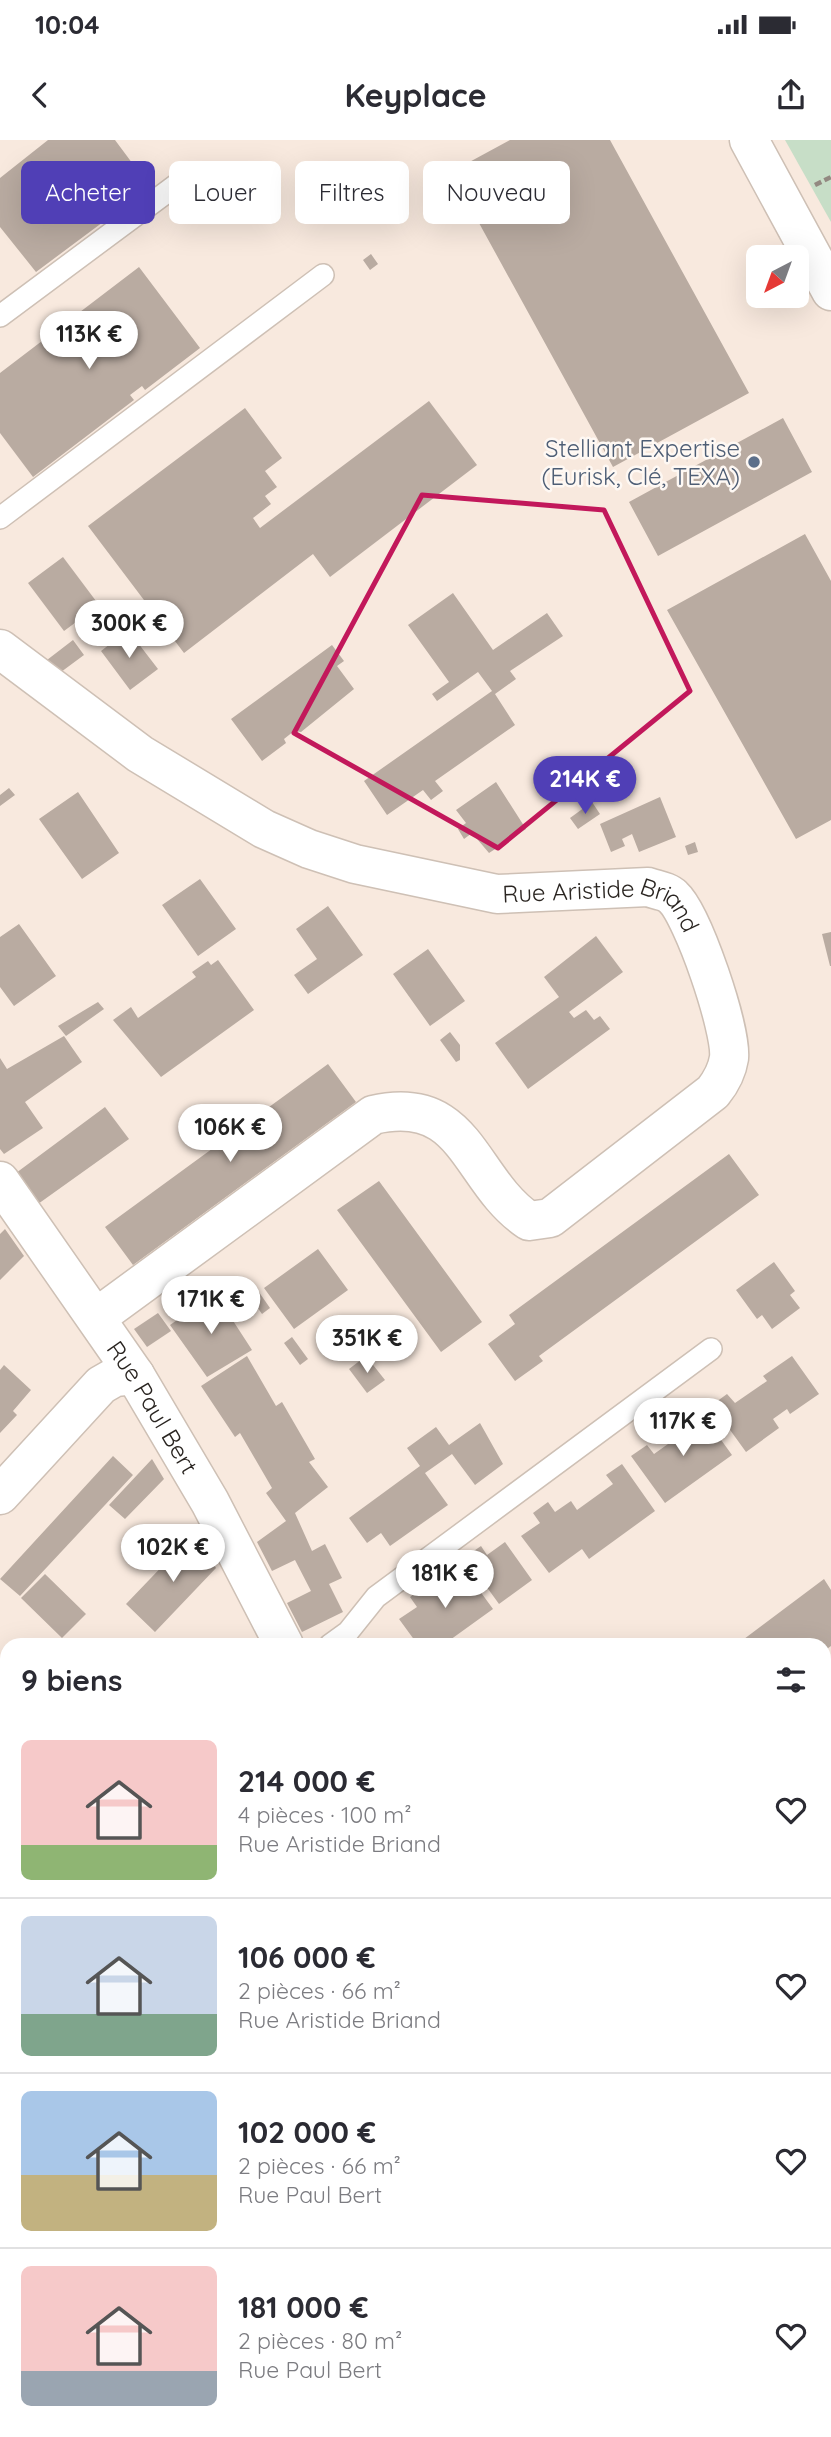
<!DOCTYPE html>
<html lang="fr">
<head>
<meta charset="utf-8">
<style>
  :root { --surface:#fff; --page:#f2f2f3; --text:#2b2b33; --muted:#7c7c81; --line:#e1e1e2; --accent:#503fb6 }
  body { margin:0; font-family:Quicksand,sans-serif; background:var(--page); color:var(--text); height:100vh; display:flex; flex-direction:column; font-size:26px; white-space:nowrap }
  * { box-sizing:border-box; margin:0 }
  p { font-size:23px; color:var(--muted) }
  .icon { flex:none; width:38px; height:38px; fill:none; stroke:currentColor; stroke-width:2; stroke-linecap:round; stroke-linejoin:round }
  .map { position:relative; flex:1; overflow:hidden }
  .panel { position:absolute; left:0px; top:1498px; width:831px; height:800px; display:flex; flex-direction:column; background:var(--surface); border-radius:21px 21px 0 0; box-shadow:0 7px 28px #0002 }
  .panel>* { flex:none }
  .hud { position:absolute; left:21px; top:21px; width:789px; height:63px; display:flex; gap:14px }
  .needle { width:46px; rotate:221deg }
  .buttons { position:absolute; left:746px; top:105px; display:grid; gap:14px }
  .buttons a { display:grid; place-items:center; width:63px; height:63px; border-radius:10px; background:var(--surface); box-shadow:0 7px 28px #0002; font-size:35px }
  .price { position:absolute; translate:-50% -60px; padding:0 16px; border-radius:24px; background:#fff; color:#222; font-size:23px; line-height:46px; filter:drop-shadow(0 2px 4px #0008) }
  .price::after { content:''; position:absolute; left:50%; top:42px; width:21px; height:16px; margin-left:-10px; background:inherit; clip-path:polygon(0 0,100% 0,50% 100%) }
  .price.active { background:var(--accent); color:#fff }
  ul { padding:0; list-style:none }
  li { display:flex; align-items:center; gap:21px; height:175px; padding:0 21px }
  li+li { border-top:2px solid var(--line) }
  li span { display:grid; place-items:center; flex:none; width:196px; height:140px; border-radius:10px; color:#555 }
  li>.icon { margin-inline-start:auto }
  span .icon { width:84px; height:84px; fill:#fffc; stroke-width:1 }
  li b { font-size:30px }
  h2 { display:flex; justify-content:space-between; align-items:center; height:84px; padding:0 21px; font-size:30px }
  .tag { padding:0 24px; border-radius:10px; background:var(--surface); box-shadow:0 7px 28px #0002; font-size:24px; line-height:63px }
  .tag.active { background:var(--accent); color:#fff }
  .status { display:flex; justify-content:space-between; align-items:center; height:49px; padding:0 35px; background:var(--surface); direction:ltr }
  .status svg { height:19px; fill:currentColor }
  header { display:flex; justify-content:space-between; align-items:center; height:91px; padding:0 21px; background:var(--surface); font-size:32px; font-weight:800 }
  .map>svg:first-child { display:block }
  .green { fill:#c7dec7 }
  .building { fill:#b9aba1 }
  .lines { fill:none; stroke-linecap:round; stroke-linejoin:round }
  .service-casing { stroke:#cec0b5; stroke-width:24 }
  .minor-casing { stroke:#cec0b5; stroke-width:41 }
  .secondary-casing { stroke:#cec0b5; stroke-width:41 }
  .path { stroke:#938981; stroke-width:4.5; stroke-dasharray:7 3.5; stroke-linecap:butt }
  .service { stroke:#fff; stroke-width:21 }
  .minor { stroke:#fff; stroke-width:38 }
  .secondary { stroke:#eddacb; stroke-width:38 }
  .marked { fill:none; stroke:#c2185b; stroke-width:5; stroke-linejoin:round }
  .service-dot { fill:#5c6f8a; stroke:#fef8f3; stroke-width:2.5 }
  .labels { text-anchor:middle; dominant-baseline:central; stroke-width:5; stroke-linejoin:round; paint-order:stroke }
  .service-label { font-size:24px; fill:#4e5e75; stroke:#fef8f3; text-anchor:end }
  .street-label { font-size:24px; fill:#2a2521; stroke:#fef8f3 }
</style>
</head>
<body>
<div class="status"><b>10:04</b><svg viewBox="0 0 49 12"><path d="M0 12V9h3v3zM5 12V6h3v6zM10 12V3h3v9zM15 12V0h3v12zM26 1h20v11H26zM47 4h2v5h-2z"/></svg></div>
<header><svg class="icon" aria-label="back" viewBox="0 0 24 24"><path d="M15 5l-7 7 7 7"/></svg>Keyplace<svg class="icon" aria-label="share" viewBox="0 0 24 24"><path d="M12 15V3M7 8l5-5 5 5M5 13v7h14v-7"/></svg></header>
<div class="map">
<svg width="831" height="2297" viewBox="0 0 831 2297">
  <rect width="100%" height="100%" fill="#f8e9de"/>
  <path class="green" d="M785 0H831V82Z"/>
  <path class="building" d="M48 0H115L150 47 36 132 0 87V38Z
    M510 0H610L749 253 613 327 451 32Z
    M371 114 378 124 370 130 363 120Z
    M139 127 200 208 145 250 142 246 130 255 134 260 33 337 0 293V233Z
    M429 261 477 325 330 437 313 414 184 513 88 386 245 268 282 318 265 331 277 347 265 356 271 364 253 378 260 388Z
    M783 278 812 332 658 416 629 362Z
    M805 394 831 441V680L796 699 667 470Z
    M63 417 99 465 64 491 28 443Z
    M453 453 493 510 547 473 563 496 510 531 516 539 495 554 515 585 435 641 443 651 431 660 423 650 387 675 364 641 492 551 478 532 437 561 432 554 449 542 408 485Z
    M128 490 158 529 130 550 101 511Z
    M73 500 84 515 61 532 47 520Z
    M332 505 344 521 337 526 354 549 301 592 294 591 284 599 286 603 262 621 231 579Z
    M496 642 526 689 489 713 472 693 464 699 458 689 466 683 456 670Z
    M9 648 15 655 0 666V655Z
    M78 652 119 713 82 739 39 679Z
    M660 657 676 697 639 712 632 694 622 699 625 706 611 712 600 684Z
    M592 662 600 674 578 689 570 678Z
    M695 702 698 712 688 715 685 706Z
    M200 739 236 789 198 816 162 765Z
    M328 766 363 815 308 854 294 835 317 819 296 789Z
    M19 784 56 836 14 866 0 847V797Z
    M831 792V826H830L822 794Z
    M596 796 623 832 569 872 574 878 586 870 594 880 600 876 610 889 528 949 495 903 559 857 544 837Z
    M428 809 465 861 430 886 393 834Z
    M218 820 254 870 161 937 113 880 131 867 138 878 196 837 192 832 208 821 211 825Z
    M98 862 104 869 66 896 58 886Z
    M450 892 460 905V920L456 922 440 900Z
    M64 896 82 922 25 962 43 988 4 1014 0 1009V918L7 929Z
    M328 924 356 962 133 1125 105 1087Z
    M105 967 129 999 38 1064 16 1033Z
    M729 1014 759 1055 539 1216 543 1221 515 1241 488 1204 515 1184 509 1175Z
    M379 1041 482 1182 441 1212 337 1070Z
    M5 1089 24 1116 0 1140V1094Z
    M318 1109 348 1150 294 1189 264 1148Z
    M774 1122 795 1151 790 1155 800 1168 772 1189 762 1175 757 1179 736 1150Z
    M254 1145 270 1168 262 1174 246 1151Z
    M215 1153 252 1210 207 1237 170 1185Z
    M158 1173 171 1191 147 1207 134 1189Z
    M292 1197 308 1219 300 1225 284 1203Z
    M247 1216 276 1266 282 1262 315 1319 309 1322 328 1347 295 1373 312 1411 325 1404 342 1438 329 1444 343 1472 302 1492 287 1463 311 1451 295 1420 272 1431 257 1402 286 1381 266 1353 272 1348 240 1293 235 1297 201 1246Z
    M366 1216 385 1240 367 1253 349 1229Z
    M792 1216 819 1254 790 1274 787 1269 773 1279 779 1288 746 1312 712 1265 727 1254 735 1263 767 1241 763 1236Z
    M4 1225 31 1250 13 1271 17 1275 0 1293V1230Z
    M698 1268 732 1315 665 1363 631 1316 647 1305 654 1314 689 1289 682 1279Z
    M480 1283 503 1324 475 1345 452 1314 425 1333 448 1365 390 1406 381 1393 367 1403 349 1378 420 1326 407 1308 436 1287 449 1305Z
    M113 1316 133 1335 20 1456 0 1439Z
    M152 1319 164 1339 125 1379 109 1365Z
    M622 1324 655 1371 589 1419 582 1409 549 1433 521 1396 540 1383 533 1373 548 1362 555 1372 571 1361 577 1370 613 1344 606 1335Z
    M195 1392 216 1428 155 1492 126 1464Z
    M505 1402 532 1440 499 1464 465 1417 481 1406 487 1415Z
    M466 1432 493 1469 443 1505H418L399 1479 417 1467 410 1457 441 1435 448 1444Z
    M45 1434 86 1474 62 1498 21 1458Z
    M824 1439 831 1450V1506L824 1511V1505H736Z
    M0 1538 7 1545V1590L0 1583Z
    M831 1736V1807L824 1811V1740Z
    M7 1779V1830L0 1822V1785Z
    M831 2084V2167L824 2172V2088Z
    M546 2291H592L596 2297H537Z"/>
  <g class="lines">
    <g class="service-casing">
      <path id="service" d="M0 176 183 40
        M0 378 323 135
        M330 1505 348 1492 376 1457 711 1209
        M0 1715 7 1708
        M273 2291 278 2297
        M180 2297 186 2291"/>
    </g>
    <g class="minor-casing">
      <g id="minor">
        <path d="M749 0 831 151"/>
        <path id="s1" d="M0 509 140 614 264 689 309 709 355 724 497 754 648 747C656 750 667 751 673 757 693 775 732 890 729 918 727 931 721 942 713 952L550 1078 529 1081C468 1040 468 953 373 975L97 1177"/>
        <path id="s2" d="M0 1041 135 1235 210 1362 284 1505"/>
        <path d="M0 1355 101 1245 115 1237 135 1235"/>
        <path d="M768 2291 772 2297"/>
      </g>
    </g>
    <g class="secondary-casing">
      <path id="secondary" d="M824 1554 831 1548
        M824 1637 831 1632
        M0 2262 7 2259
        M10 2291 17 2297
        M68 2297 72 2291"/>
    </g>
    <path class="path" d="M815 45 831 37
      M0 2055 7 2067
      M0 2172 7 2169"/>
    <use href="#service" class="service"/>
    <use href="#minor" class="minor"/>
    <use href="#secondary" class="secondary"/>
  </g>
  <path class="marked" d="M422 355 604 370 690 551 498 708 294 593Z"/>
  <circle class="service-dot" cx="754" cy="322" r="7"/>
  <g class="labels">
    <g class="service-label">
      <text x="740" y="308">Stelliant Expertise<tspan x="740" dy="28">(Eurisk, Clé, TEXA)</tspan></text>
    </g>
    <g class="street-label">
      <text stroke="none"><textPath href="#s1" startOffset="674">Rue Aristide Briand</textPath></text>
      <text stroke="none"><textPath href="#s2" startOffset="273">Rue Paul Bert</textPath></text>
    </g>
  </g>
</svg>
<div class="buttons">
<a><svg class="needle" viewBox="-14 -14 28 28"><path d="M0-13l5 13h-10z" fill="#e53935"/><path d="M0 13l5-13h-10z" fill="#7c7c81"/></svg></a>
</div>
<b class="price" style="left:89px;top:231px">113K €</b>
<b class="price" style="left:129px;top:520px">300K €</b>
<b class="price active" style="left:585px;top:676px">214K €</b>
<b class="price" style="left:230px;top:1024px">106K €</b>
<b class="price" style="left:211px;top:1196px">171K €</b>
<b class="price" style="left:367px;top:1235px">351K €</b>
<b class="price" style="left:683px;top:1318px">117K €</b>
<b class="price" style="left:173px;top:1444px">102K €</b>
<b class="price" style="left:445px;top:1470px">181K €</b>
<div class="hud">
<a class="tag active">Acheter</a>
<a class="tag">Louer</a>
<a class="tag">Filtres</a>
<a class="tag">Nouveau</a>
</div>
<section class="panel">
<h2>9 biens<svg class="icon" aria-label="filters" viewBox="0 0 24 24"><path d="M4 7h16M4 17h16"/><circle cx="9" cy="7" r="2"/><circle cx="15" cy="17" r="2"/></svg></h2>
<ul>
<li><span style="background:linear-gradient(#f6c9c9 75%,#8fb573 0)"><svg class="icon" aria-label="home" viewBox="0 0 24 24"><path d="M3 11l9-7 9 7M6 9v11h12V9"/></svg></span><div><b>214 000 €</b><p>4 pièces · 100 m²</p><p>Rue Aristide Briand</p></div><svg class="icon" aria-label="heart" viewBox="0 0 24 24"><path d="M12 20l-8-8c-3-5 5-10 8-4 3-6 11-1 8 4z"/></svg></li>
<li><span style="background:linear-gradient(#c9d6e8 70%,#7fa58c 0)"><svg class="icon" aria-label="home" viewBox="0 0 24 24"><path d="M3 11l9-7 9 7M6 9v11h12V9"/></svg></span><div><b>106 000 €</b><p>2 pièces · 66 m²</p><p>Rue Aristide Briand</p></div><svg class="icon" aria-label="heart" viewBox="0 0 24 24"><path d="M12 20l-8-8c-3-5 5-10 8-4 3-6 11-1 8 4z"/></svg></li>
<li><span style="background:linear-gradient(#a9c7e8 60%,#c2b280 0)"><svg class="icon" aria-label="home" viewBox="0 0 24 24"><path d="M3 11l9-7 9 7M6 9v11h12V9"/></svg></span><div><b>102 000 €</b><p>2 pièces · 66 m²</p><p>Rue Paul Bert</p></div><svg class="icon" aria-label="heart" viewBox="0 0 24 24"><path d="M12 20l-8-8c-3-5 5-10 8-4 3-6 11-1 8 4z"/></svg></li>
<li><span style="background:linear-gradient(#f6c9c9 75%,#9aa5b1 0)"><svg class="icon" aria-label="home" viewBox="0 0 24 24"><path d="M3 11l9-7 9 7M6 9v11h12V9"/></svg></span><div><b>181 000 €</b><p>2 pièces · 80 m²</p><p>Rue Paul Bert</p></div><svg class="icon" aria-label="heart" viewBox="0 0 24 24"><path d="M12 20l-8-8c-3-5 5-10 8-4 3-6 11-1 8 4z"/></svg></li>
</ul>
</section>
</div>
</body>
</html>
